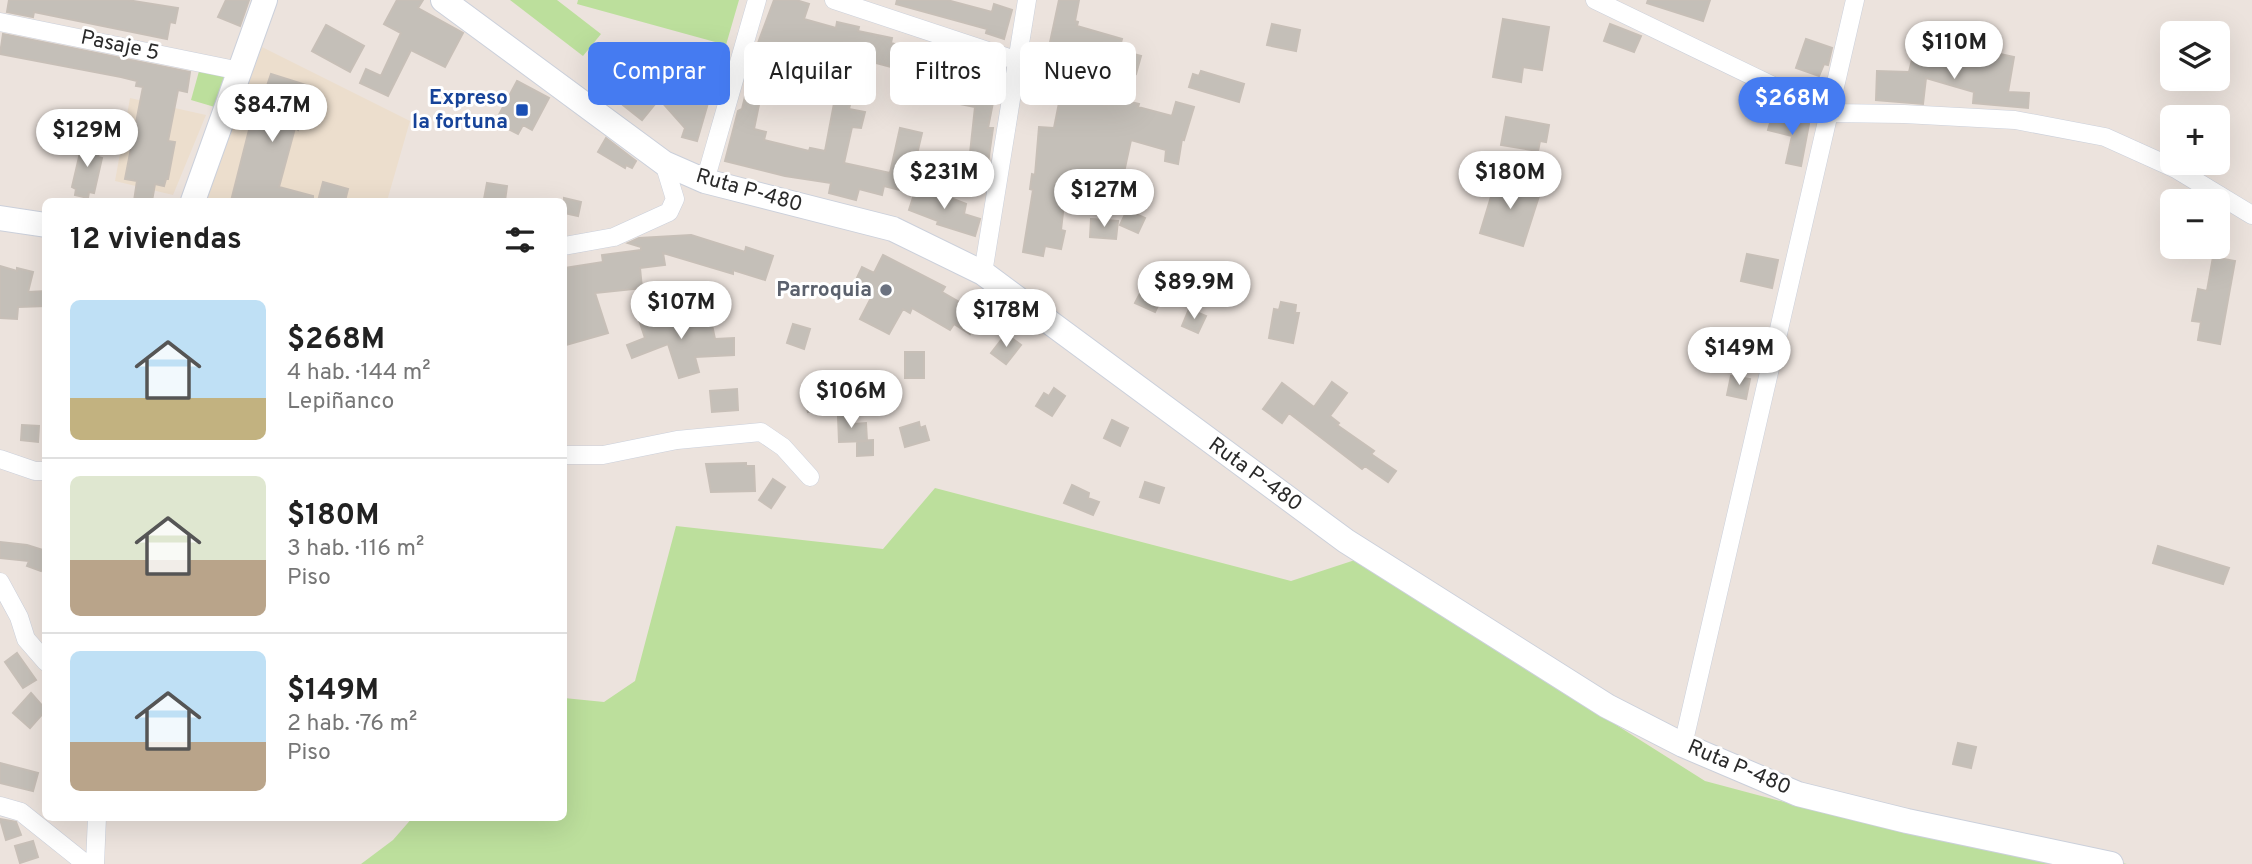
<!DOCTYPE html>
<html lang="es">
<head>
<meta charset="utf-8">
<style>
  :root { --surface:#fff; --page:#f6f6f6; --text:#222; --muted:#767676; --line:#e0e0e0; --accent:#457bf1 }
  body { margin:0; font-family:Overpass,sans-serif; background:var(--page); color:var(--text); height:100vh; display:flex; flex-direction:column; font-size:26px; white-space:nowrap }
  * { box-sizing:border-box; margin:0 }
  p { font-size:23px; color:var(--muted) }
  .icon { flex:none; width:38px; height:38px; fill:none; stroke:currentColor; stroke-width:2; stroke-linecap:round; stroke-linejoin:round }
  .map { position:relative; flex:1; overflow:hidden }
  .side { position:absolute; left:42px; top:198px; width:525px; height:623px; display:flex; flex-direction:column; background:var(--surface); border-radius:10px; box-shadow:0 7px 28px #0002 }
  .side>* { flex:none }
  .top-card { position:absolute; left:588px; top:42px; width:665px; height:63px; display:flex; gap:14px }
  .tools { position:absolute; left:2160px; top:21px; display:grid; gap:14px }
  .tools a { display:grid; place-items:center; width:70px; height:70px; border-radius:10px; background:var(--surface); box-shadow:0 7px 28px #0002; font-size:35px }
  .price { position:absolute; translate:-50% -60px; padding:0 16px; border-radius:24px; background:#fff; color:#222; font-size:23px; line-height:46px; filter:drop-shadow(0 2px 4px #0008) }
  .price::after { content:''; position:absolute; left:50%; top:42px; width:21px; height:16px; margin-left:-10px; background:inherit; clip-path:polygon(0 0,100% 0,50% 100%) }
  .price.current { background:var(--accent); color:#fff }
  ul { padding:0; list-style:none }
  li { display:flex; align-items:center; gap:21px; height:175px; padding:0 28px }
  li+li { border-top:2px solid var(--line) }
  li span { display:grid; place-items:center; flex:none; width:196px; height:140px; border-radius:10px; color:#555 }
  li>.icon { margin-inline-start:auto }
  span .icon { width:84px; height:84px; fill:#fffc; stroke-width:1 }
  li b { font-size:30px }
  h2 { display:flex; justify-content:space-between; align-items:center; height:84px; padding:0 28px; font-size:30px }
  .pill { padding:0 24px; border-radius:10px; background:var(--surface); box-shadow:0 7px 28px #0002; font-size:24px; line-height:63px }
  .pill.current { background:var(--accent); color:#fff }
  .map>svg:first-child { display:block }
  .education { fill:#ecdecd }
  .green { fill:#bcdf9c }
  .building { fill:#c4bfb8; stroke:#c7bfb7; stroke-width:2; fill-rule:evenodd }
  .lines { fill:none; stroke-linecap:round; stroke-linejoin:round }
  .street-casing { stroke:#cbd0db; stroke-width:19 }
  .secondary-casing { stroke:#cbd0db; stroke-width:26 }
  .street { stroke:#fff; stroke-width:18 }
  .secondary { stroke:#fff; stroke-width:24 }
  .transit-dot { fill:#1a4fb4; stroke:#fff; stroke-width:2.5 }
  .worship-dot { fill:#6b7280; stroke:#fff; stroke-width:2.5 }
  .labels { text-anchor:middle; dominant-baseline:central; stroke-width:6; stroke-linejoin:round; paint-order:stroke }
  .street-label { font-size:21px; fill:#2a2a2a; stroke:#fff }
  .transit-label { font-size:21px; font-weight:bold; fill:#164399; stroke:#fff; text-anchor:end }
  .worship-label { font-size:21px; font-weight:bold; fill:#5b616d; stroke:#fff; text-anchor:end }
</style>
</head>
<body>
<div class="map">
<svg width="2252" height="864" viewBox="0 0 2252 864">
  <rect width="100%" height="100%" fill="#ece3dd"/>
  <path class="education" d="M262 47 410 121 387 201H203Z
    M130 98 206 115 173 195 115 181Z"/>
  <path class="green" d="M510 0H557L601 34 583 56Z
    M578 0H739L726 45 577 4Z
    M201 64 228 72 218 108 191 100Z
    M935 488 1291 581 1355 560 1705 781 1803 807 2127 864H361L393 840 413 817H564V698L604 702 635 681 676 526 883 549Z"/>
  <path class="building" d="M9 0H127L178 8 175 23 170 22 167 39 34 12 33 17 7 12Z
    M226 0H249L240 26 218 17Z
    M397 0H423L418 8 463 33 445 67 411 50 388 96 360 83 366 69 381 76 401 33 384 24Z
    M774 0H796L809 4 804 19 836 28 837 22 859 27 858 31 892 38 891 43 898 45 897 52 947 66 945 71 979 78 978 83 996 87 988 128H993L986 177 960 172 962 152 970 153 975 107 915 95 918 82 893 75 895 68 861 59 849 109 865 112 861 128 852 127 844 163 890 173 900 128 922 133 908 192 884 186 882 195 859 189 856 200 829 193 831 183 785 176 725 161 738 111 742 109 758 43ZM789 50 838 64 832 92 836 93 825 151 810 148 809 151 764 140 766 132 754 129 762 90 775 93 777 84 781 85Z
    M897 0H947L992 12 994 4 1012 10 1004 39 986 33 987 29 896 4Z
    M1059 0H1079L1075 21 1078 22 1077 26 1122 39 1119 50 1141 56 1136 74 1081 58 1082 55 1049 47Z
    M1648 0H1710L1703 21 1647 3Z
    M1503 19 1549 27 1542 70 1523 67 1521 82 1493 77Z
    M1272 24 1300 30 1296 51 1267 45Z
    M1610 24 1641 36 1634 52 1604 41Z
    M326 25 364 46 350 72 312 51Z
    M3 34 190 72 187 92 178 90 168 141 175 142 168 179H166L164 186 155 184 152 201H134L137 181 125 179 143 87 136 86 137 81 121 77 0 54Z
    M1806 39 1832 48 1828 65 1824 64 1819 76 1796 68Z
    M1973 53 1999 58 2000 54 2014 57 2008 92 2029 93 2028 108 1973 103 1974 92 1926 78 1923 104 1876 100 1877 71 1909 72 1912 60 1916 61 1918 54 1970 68Z
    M1201 71 1244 84 1239 102 1189 87 1193 74 1199 76Z
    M271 74 312 87 298 130 295 128 279 187 313 196V201H231L249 130H252Z
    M689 77 701 91 692 99 708 103 697 141 682 137 685 128 661 101Z
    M517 81 549 98 532 130 523 125 518 134 495 122Z
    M641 83 660 98 642 120 623 105Z
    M1063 83 1077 86 1075 99 1108 105 1110 97 1139 104 1138 107 1172 116 1176 102 1194 107 1184 140 1182 139 1178 164 1165 161 1166 150 1131 140 1123 177 1113 175 1111 183 1090 178 1086 198 1065 195 1061 230 1065 231 1061 249 1045 246 1043 256 1023 252 1033 190 1030 189 1032 174 1035 175 1039 127 1054 128Z
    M1772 116 1809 124 1801 166 1786 163 1792 136 1768 130Z
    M1506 117 1549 125 1546 142 1540 141 1538 151 1501 145Z
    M606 138 636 161 632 168 626 165 625 168 598 152Z
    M83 140 101 144 98 157 102 158 94 193 89 192 88 198 75 195 76 189 72 187Z
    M1497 177 1541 190 1523 246 1480 233Z
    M323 182 348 189 345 201H318Z
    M487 183 507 186 505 201 484 199Z
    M917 185 966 204 964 214 980 219 975 236 937 224 938 221 909 210Z
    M564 198 581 202 578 216 564 213Z
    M1127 210 1145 218 1138 233 1120 225Z
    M1091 219 1118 221 1116 239 1090 237Z
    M691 235 745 252 746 247 773 256 765 280 733 270V274L663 253 665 265 640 268 642 288 595 293 608 333 566 345 564 335V268L603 262 602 255 641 250V247L628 243 639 238Z
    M1747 254 1778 260 1772 288 1741 281Z
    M883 255 945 287 942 292 982 315 970 334 954 324 950 330 912 308 910 313 903 309 889 334 860 319 873 294 854 284 862 267 874 273Z
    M2213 257 2235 261 2220 344 2198 340 2201 322 2192 321 2198 289 2207 291Z
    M0 266 17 271V268L33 272 28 292 46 291V306L18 307 17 319 0 318Z
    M1148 278 1167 287 1155 312 1135 303Z
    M1281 302 1296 305 1295 313H1299L1293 343 1269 338 1274 309 1279 310Z
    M1189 309 1206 316 1198 333 1182 326Z
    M666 312 687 313V325L711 320 715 339 734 338V355L695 357 699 372 679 378 668 344 632 358 627 345 645 338 639 320Z
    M793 324 810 329 804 349 787 343Z
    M1006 334 1021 345 1006 364 991 353Z
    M905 352H924V378H905Z
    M1731 376 1750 379 1746 399 1727 395Z
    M1332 382 1347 393 1330 416 1339 423 1337 425 1374 451 1371 454 1396 471 1388 482 1365 466 1362 469 1289 413 1282 423 1263 409 1282 383 1314 407Z
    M824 384 830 404 808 412 801 392Z
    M1054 388 1065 396 1052 416 1036 406 1044 393 1049 396Z
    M737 389 738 410 712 412 710 391Z
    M854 415V424L866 423 867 441 839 442 838 416Z
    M1112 420 1128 428 1120 446 1104 438Z
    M919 422 920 428 925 426 929 440 905 447 900 428Z
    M22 425 39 426 38 442 21 440Z
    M873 440V455L857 456V441Z
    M746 463V466H754L755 491 711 492 706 464Z
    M773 479 785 487 771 508 759 500Z
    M1145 482 1164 488 1159 503 1140 497Z
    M1072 485 1089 493 1088 498 1099 502 1093 515 1064 503Z
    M0 542 27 545 46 551V563L41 571 27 566 29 561 0 558Z
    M2158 546 2229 568 2223 584 2153 563Z
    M17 653 36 680 23 688 5 662Z
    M31 693 46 710 30 728 13 713Z
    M1958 743 1976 747 1971 768 1953 764Z
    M0 763 38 773 33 791 0 783Z
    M0 819 16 822 21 835 6 840Z
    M33 841 38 857 20 863 15 846Z"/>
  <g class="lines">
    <g class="street-casing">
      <path id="street" d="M834 0 1018 61 1126 85
        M1595 0 1829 113 1904 114 2015 120 2105 137 2176 169 2252 215
        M0 22 240 71
        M705 181 757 0
        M564 246 614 237 669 212 675 199 664 163
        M983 273 1027 0
        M564 455H603L677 440 761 432 783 447 810 477
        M0 459 35 471H46
        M0 582 19 617 26 639 46 662
        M1683 745 1855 0
        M0 806 21 812 86 864
        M95 864 97 817"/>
    </g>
    <g class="secondary-casing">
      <path id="secondary" d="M443 0 664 163 705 181 893 229 983 273 1346 541 1607 706 1683 745 1798 794 1907 821 2111 864
        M193 201 265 0
        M0 218 46 225"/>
    </g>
    <use href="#street" class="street"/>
    <use href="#secondary" class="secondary"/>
  </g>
  <rect class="transit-dot" x="515" y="103" width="14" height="14" rx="3.5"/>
  <circle class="worship-dot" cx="886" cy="290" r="7"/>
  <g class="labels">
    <g class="street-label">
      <text transform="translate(120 46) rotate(12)">Pasaje 5</text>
      <text transform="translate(749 191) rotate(16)">Ruta P-480</text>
      <text transform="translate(1255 475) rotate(36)">Ruta P-480</text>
      <text transform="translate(1739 768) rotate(23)">Ruta P-480</text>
    </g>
    <g class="transit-label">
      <text x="508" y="98">Expreso<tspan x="508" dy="24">la fortuna</tspan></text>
    </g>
    <g class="worship-label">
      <text x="872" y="290">Parroquia</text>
    </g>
  </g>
</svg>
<div class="tools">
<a><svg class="icon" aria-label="layers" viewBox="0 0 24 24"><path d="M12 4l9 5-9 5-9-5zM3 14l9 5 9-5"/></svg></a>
<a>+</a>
<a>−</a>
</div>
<b class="price" style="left:1954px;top:81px">$110M</b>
<b class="price current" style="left:1792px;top:137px">$268M</b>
<b class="price" style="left:272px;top:144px">$84.7M</b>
<b class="price" style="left:87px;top:169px">$129M</b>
<b class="price" style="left:944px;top:211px">$231M</b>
<b class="price" style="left:1510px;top:211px">$180M</b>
<b class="price" style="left:1104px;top:229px">$127M</b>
<b class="price" style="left:1194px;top:321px">$89.9M</b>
<b class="price" style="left:681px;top:341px">$107M</b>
<b class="price" style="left:1006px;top:349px">$178M</b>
<b class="price" style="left:1739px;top:387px">$149M</b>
<b class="price" style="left:851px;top:430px">$106M</b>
<div class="top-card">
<a class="pill current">Comprar</a>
<a class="pill">Alquilar</a>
<a class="pill">Filtros</a>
<a class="pill">Nuevo</a>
</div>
<section class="side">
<h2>12 viviendas<svg class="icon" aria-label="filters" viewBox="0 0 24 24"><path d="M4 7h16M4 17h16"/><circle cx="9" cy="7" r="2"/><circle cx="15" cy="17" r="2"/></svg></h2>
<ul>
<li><span style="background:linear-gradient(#bfe0f5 70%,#c2b280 0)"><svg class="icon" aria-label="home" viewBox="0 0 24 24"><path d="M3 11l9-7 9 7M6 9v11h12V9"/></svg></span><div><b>$268M</b><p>4 hab. · 144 m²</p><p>Lepiñanco</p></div></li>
<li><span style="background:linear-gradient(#dfe7d0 60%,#b9a48a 0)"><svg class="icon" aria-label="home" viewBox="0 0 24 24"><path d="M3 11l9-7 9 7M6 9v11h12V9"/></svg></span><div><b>$180M</b><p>3 hab. · 116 m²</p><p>Piso</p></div></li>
<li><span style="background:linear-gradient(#bfe0f5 65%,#b9a48a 0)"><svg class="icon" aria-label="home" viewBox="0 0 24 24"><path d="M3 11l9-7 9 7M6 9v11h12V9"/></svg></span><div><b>$149M</b><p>2 hab. · 76 m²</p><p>Piso</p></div></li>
</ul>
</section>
</div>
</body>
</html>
